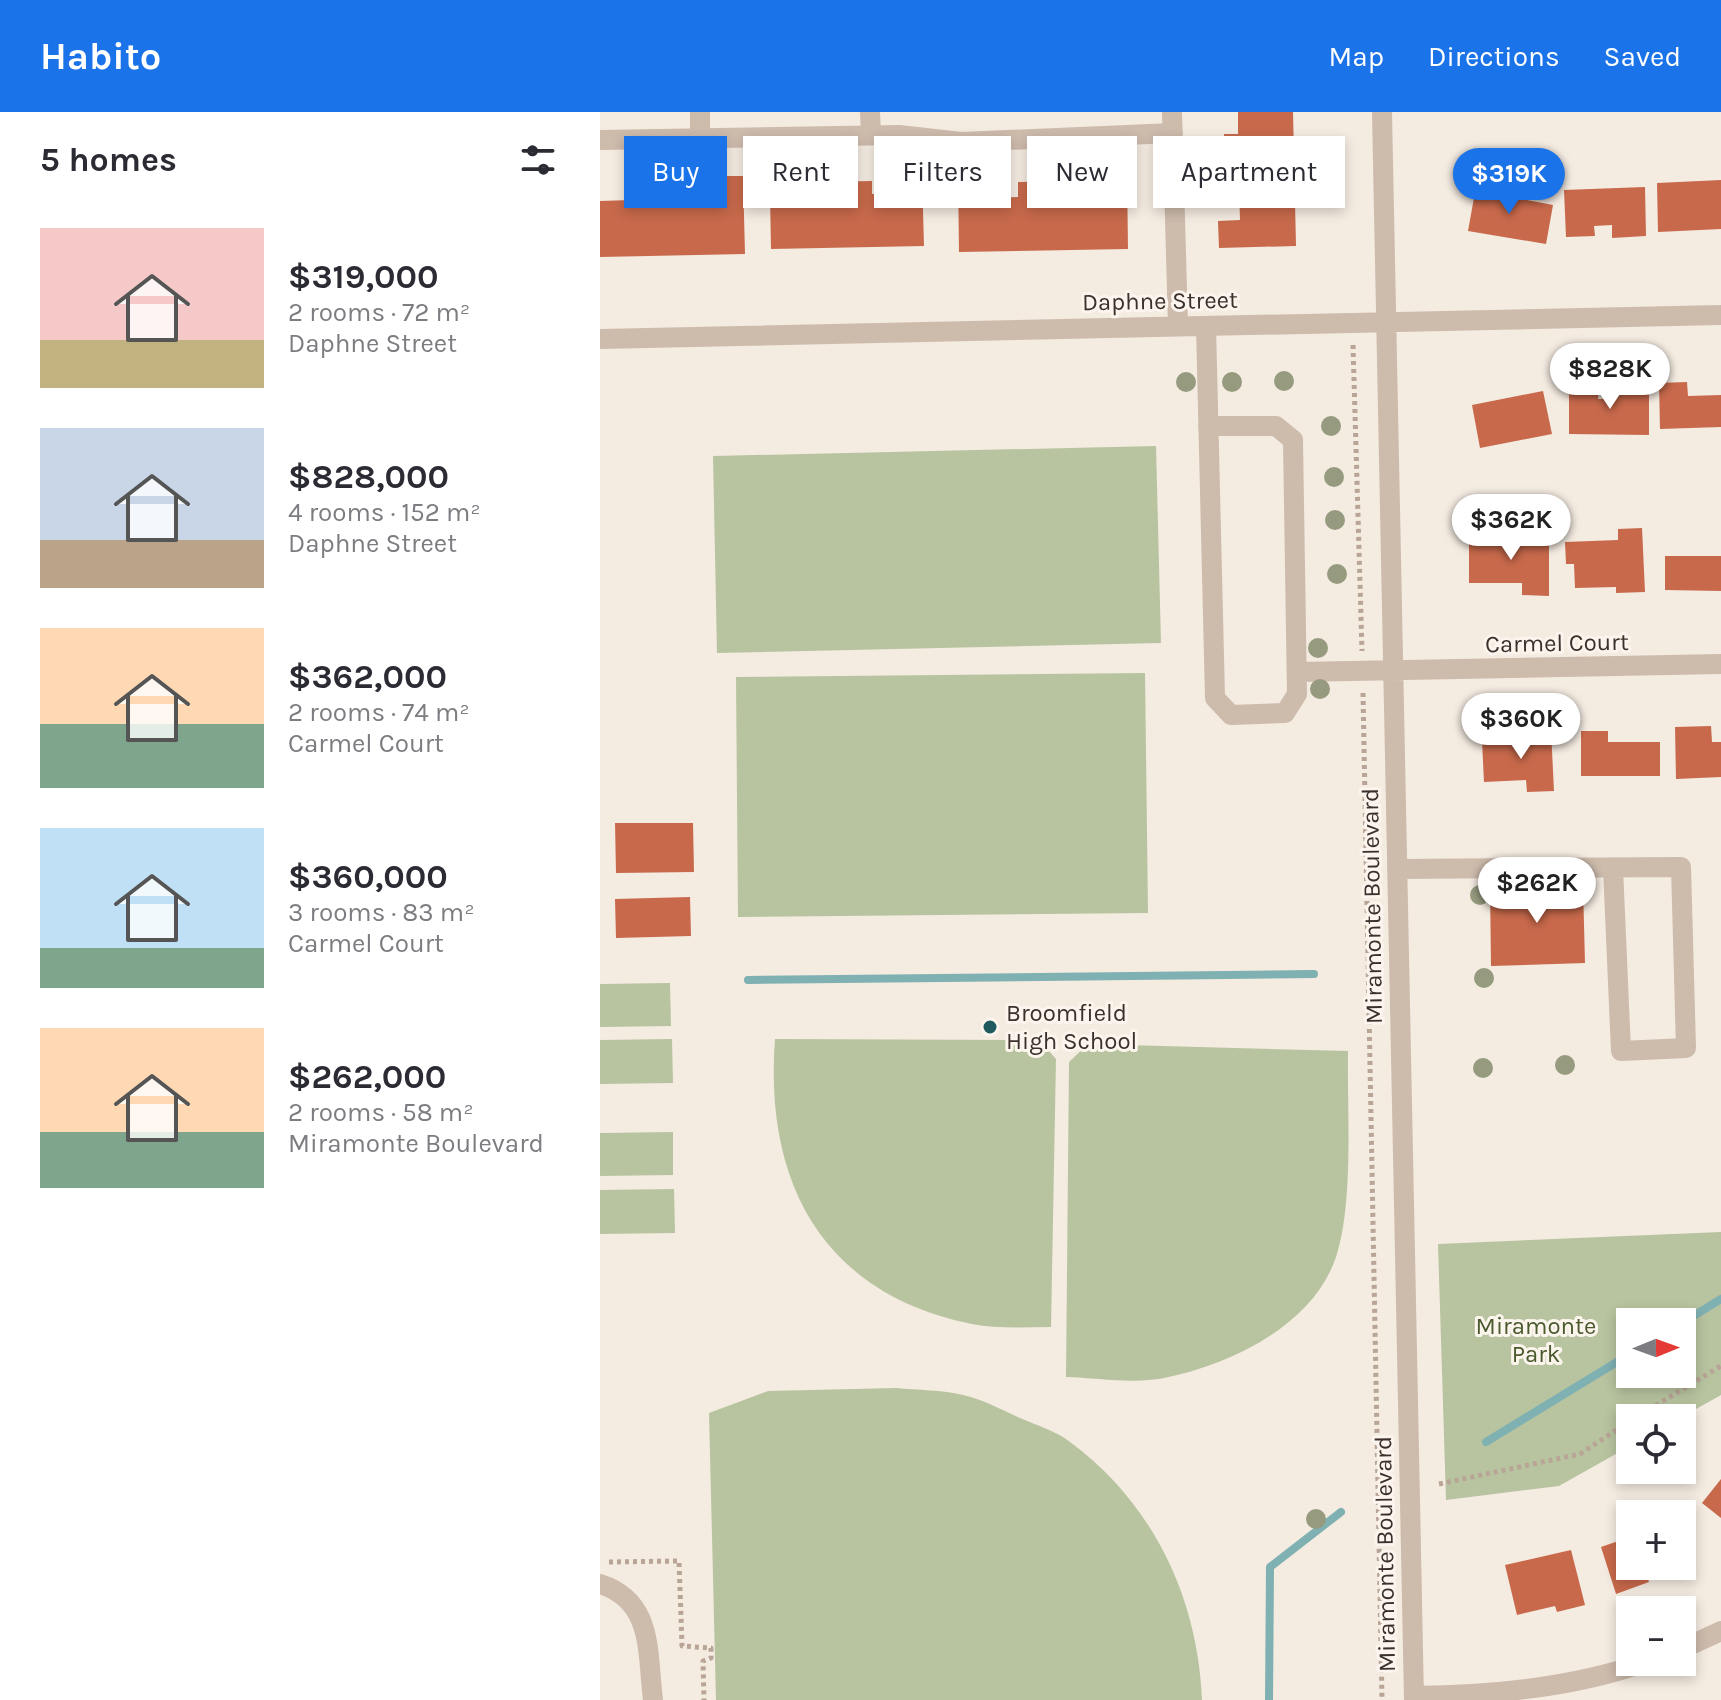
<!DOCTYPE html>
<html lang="en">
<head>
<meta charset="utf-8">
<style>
  :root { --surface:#fff; --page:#f7f7f7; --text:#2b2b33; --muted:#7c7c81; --accent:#1a73e8 }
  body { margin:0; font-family:Karla,sans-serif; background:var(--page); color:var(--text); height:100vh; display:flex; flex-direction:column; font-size:30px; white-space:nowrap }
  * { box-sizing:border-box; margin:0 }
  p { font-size:26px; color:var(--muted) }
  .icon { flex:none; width:44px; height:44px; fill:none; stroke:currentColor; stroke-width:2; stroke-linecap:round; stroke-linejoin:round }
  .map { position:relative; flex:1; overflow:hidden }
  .side { display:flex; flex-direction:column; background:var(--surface); width:600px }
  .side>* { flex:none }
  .banner { position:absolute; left:24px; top:24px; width:760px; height:72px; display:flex; gap:16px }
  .needle { width:52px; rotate:89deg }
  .fabs { position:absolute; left:1016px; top:1196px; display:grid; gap:16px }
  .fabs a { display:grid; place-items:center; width:80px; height:80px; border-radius:0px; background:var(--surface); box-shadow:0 4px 12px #0003; font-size:40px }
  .price { position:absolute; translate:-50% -68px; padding:0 18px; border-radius:28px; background:#fff; color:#222; font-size:26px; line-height:52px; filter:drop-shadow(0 2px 4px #0008) }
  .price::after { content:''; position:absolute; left:50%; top:48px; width:24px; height:18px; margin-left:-12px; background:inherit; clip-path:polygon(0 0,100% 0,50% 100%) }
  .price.selected { background:var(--accent); color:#fff }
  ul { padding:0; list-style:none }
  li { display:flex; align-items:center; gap:24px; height:200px; padding:0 40px }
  li span { display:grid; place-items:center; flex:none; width:224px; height:160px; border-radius:0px; color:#555 }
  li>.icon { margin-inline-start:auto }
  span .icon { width:96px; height:96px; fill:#fffc; stroke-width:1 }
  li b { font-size:34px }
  h2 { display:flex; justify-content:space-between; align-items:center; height:96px; padding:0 40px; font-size:34px }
  .tag { padding:0 28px; border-radius:0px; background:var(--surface); box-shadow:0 4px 12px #0003; font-size:28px; line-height:72px }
  .tag.selected { background:var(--accent); color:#fff }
  header { display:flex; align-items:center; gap:48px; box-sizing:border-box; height:112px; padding:0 40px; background:var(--accent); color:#fff }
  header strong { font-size:38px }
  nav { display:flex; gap:44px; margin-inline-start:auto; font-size:28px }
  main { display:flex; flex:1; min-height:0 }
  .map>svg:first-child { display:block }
  .green { fill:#b8c4a0; fill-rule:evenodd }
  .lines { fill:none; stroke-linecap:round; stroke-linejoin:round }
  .stream { stroke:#7fb0b2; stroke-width:8 }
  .building { fill:#c8694b }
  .path { stroke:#b9a596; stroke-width:5; stroke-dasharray:4 4; stroke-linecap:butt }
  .minor { stroke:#cdbbac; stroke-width:20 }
  .tree { fill:#969b7f }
  .poi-dot { fill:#1f5a5e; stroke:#fbf5ee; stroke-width:3 }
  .labels { text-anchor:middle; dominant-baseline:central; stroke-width:6; stroke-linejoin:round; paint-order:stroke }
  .street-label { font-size:24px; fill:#3b302b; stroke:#fbf5ee }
  .poi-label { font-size:24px; fill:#3b302b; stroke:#fbf5ee; text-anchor:start }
  .park-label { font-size:24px; fill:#4a5a2e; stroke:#fbf5ee }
</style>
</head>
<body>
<header>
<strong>Habito</strong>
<nav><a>Map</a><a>Directions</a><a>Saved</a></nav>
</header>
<main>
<section class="side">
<h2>5 homes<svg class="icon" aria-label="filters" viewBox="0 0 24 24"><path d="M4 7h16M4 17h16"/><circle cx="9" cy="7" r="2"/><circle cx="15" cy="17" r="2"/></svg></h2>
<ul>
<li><span style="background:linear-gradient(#f6c9c9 70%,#c2b280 0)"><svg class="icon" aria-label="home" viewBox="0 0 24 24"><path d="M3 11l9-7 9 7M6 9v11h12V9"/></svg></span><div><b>$319,000</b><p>2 rooms · 72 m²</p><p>Daphne Street</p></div></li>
<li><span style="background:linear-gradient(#c9d6e8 70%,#b9a48a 0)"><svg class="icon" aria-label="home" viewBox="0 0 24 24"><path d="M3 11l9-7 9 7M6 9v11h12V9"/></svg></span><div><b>$828,000</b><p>4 rooms · 152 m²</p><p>Daphne Street</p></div></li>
<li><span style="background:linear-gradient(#ffd9b3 60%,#7fa58c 0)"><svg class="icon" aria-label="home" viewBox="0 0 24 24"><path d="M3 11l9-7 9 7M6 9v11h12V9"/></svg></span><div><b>$362,000</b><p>2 rooms · 74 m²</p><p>Carmel Court</p></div></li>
<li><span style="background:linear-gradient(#bfe0f5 75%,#7fa58c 0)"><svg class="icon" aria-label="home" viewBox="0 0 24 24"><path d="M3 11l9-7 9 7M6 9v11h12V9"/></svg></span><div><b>$360,000</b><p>3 rooms · 83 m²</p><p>Carmel Court</p></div></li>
<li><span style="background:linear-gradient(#ffd9b3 65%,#7fa58c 0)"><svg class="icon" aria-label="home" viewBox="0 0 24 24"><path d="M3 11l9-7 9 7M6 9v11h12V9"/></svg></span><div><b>$262,000</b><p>2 rooms · 58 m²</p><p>Miramonte Boulevard</p></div></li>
</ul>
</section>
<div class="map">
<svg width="1121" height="1588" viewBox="0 0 1121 1588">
  <rect width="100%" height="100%" fill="#f4ebe1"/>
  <path class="green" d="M556 334 561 531 117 541 113 344Z
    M545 561 548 801 138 805 136 565Z
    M70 871 71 914 0 915V872Z
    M72 927 73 971 0 972V928Z
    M175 927 439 928 456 947 451 1215C425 1215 397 1217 372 1212 223 1182 164 1071 175 927Z
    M488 932 748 939C747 998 754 1091 736 1145 713 1214 629 1253 564 1266 534 1272 497 1266 466 1265L469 950Z
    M73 1020V1063L0 1064V1021Z
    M74 1077 75 1121 0 1122V1078Z
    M1121 1120V1283L1080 1306H1030V1334L959 1374 846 1388 838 1132ZM1030 1210H1082V1262H1030Z
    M296 1276C318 1278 342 1278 363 1283 382 1287 402 1298 420 1306 436 1313 456 1319 470 1330 553 1391 598 1486 602 1588H116L109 1301 168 1279Z"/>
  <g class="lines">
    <path class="stream" d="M148 868 714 862
      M1082 1211 1121 1187
      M886 1330 1030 1242
      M669 1588 670 1455 741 1400"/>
  </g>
  <path class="building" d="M638 0H693L696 134 619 136 618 109 640 108 639 75H625L624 22H638Z
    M502 59H527L528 137 359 140 358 63H382L383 86 418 85V70L468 69V83H503Z
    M322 62 324 134 171 137 170 83H177V65H203V83H223L222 70 272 69V82L292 81 291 63Z
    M117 64H143L145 142 0 145V89L31 88V76L83 75V86H117Z
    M1121 68V117L1058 120 1057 71Z
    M877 69 901 74 900 83 953 93 946 132 868 119Z
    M1045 75 1046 124 1012 126V113L994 114 995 124 966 125 964 78Z
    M1087 270 1088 284 1121 283V315L1060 317 1059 271Z
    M1013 271H1049V323L969 322V276H999L998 287H1013Z
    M943 279 952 322 880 336 872 293Z
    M1042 416 1045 480 1016 481V475L975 476 974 452H966L965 430 1018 428V417Z
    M869 424H949V484L922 483V471H869Z
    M1065 444H1121V479L1065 478Z
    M1111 614 1112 630H1121V665L1076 667 1075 615Z
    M951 618 954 679 927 680 926 668 884 670 882 629 927 627V619Z
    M981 619H1008V630H1060V664H981Z
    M15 711H93L94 760 16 761Z
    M890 774H983L985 851 891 854Z
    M90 785 91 824 16 826 15 787Z
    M1121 1367V1406L1102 1391Z
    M1030 1425V1454H1044L1049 1470 1016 1482 1001 1435Z
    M1083 1432 1090 1454 1064 1463 1061 1454H1082Z
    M971 1438 985 1493 957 1500 955 1494 917 1503 905 1453Z"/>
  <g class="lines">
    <path class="path" d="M753 233 762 539
      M763 581 782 1588
      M1035 1306 1121 1254
      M839 1372 980 1342 1030 1309
      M9 1450 79 1449 82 1534 111 1536V1546L103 1549 104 1588"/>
    <path class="minor" d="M100 0V26
      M270 0 271 23
      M572 0 578 214
      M782 0 814 1588
      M0 28 299 23 361 30 573 21
      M606 214 615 586 631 603 685 601 697 582 693 328 676 314H608
      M0 227 1121 203
      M697 560 1121 552
      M797 757 1081 755 1086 936 1021 939 1013 756
      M0 1472C54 1489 47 1541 53 1588
      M1082 1537 1121 1519
      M814 1584C891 1583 972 1576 1046 1550"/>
  </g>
  <g class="tree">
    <circle cx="684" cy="269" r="10"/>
    <circle cx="586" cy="270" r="10"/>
    <circle cx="632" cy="270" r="10"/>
    <circle cx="731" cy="314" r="10"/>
    <circle cx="734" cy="365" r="10"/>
    <circle cx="735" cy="408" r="10"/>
    <circle cx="737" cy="462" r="10"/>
    <circle cx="718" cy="536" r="10"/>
    <circle cx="720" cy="577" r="10"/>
    <circle cx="880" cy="783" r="10"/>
    <circle cx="884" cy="866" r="10"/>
    <circle cx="965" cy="953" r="10"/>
    <circle cx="883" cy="956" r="10"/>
    <circle cx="716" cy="1407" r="10"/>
  </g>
  <circle class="poi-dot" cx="390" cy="915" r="8"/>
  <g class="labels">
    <g class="street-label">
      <text transform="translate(560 189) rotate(-1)">Daphne Street</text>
      <text transform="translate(957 531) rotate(-1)">Carmel Court</text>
      <text transform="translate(772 794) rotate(-91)">Miramonte Boulevard</text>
      <text transform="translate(785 1442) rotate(-91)">Miramonte Boulevard</text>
    </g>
    <g class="poi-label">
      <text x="406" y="901">Broomfield<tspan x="406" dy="28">High School</tspan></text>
    </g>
    <g class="park-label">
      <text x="936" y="1214">Miramonte<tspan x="936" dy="28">Park</tspan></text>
    </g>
  </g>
</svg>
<div class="fabs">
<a><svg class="needle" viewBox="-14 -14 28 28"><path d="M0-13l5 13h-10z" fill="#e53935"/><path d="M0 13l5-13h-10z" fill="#7c7c81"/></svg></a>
<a><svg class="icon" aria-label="locate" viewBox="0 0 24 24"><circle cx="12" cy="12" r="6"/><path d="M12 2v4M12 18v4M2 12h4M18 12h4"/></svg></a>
<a>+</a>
<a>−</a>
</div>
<b class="price selected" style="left:909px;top:104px">$319K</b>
<b class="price" style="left:1010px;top:299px">$828K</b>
<b class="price" style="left:911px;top:450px">$362K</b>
<b class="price" style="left:921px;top:649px">$360K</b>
<b class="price" style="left:937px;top:813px">$262K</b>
<div class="banner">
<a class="tag selected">Buy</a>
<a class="tag">Rent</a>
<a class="tag">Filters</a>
<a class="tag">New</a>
<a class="tag">Apartment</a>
</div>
</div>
</main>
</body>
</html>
